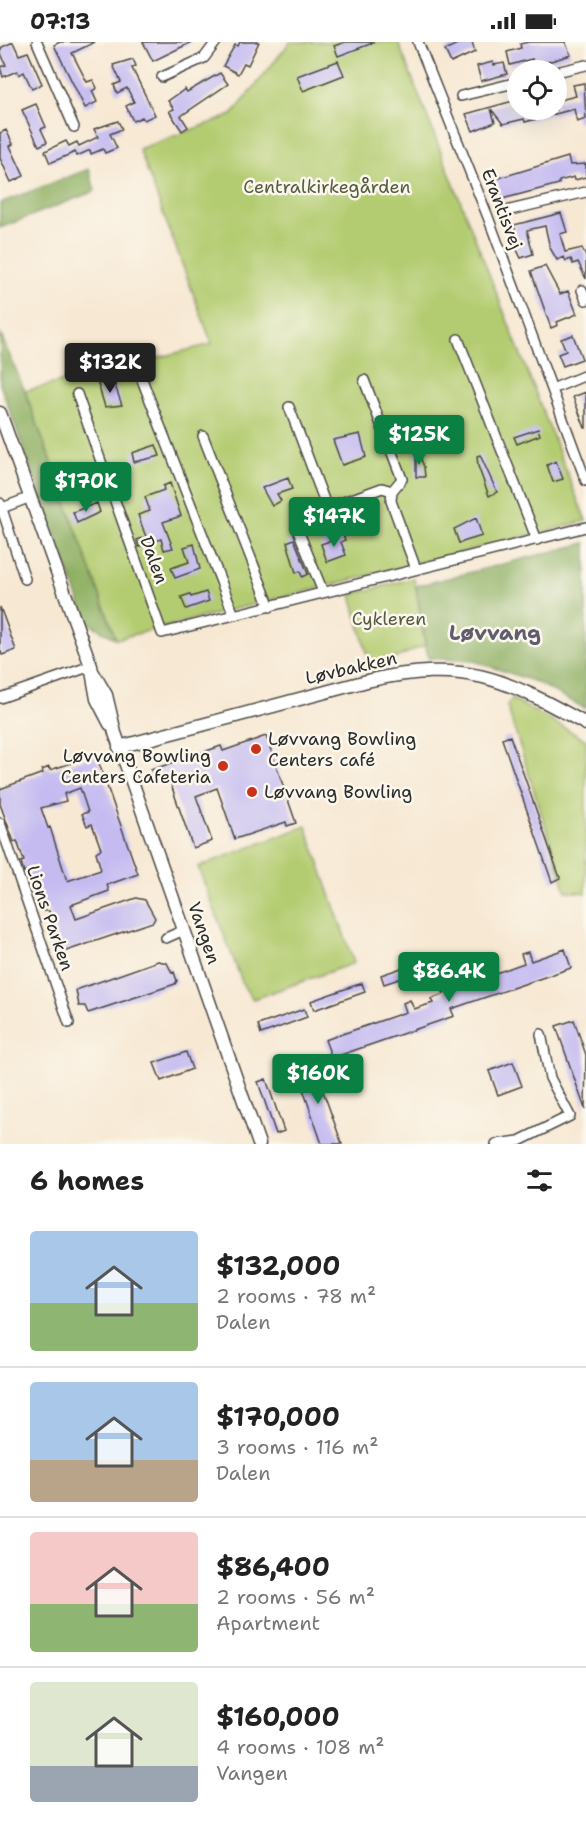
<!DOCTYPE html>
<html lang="en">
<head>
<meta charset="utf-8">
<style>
  :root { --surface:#fff; --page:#f6f6f6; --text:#222; --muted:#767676; --line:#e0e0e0; --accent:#0b8043 }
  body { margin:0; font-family:"Shantell Sans",sans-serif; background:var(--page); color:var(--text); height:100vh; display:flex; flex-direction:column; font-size:22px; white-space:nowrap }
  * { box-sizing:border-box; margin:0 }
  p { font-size:20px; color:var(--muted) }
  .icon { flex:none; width:33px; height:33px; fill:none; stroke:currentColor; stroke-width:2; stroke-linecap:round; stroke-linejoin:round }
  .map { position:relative; height:1102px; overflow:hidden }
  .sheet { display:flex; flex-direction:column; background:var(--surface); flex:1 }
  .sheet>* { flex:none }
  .fabs { position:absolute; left:507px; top:18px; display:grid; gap:12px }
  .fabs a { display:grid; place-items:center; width:60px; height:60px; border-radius:50%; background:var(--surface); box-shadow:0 6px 24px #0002; font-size:30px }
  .price { position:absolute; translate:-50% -51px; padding:0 14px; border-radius:6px; background:var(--accent); color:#fff; font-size:20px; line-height:39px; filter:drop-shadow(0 2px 3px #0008) }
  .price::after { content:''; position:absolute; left:50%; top:36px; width:18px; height:14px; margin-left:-9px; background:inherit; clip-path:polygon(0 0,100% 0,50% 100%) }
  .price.on { background:#222; color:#fff }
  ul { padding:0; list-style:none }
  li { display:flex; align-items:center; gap:18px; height:150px; padding:0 30px }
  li+li { border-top:2px solid var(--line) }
  li span { display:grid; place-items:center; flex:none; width:168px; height:120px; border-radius:6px; color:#555 }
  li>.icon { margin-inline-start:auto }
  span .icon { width:72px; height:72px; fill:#fffc; stroke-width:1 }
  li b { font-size:26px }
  h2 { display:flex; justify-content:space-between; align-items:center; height:72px; padding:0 30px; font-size:26px }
  .status { display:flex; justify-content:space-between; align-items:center; height:42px; padding:0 30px; background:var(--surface); direction:ltr }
  .status svg { height:16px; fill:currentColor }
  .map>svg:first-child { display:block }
  .green { fill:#b4cc71; stroke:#707c4e; stroke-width:1.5 }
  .forest { fill:#8fb063; stroke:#5d6e47; stroke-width:1.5 }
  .building { fill:#c5bbf1; fill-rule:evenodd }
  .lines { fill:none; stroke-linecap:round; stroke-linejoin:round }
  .minor-casing { stroke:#4a4744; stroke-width:12 }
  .tertiary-casing { stroke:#4a4744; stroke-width:15 }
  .minor { stroke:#fff; stroke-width:9 }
  .tertiary { stroke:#fff; stroke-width:12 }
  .poi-dot { fill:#c8321e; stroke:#fbf7ec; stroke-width:2 }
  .labels { text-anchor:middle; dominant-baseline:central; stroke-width:5; stroke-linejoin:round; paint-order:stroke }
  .park-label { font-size:18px; fill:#545b40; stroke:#fbf7ec }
  .street-label { font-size:18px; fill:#2b2b2b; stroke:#fbf7ec }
  .poi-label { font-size:18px; fill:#2b2b2b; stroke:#fbf7ec; text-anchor:start }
  .quarter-label { font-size:21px; font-weight:bold; fill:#615d70; stroke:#fbf7ec }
</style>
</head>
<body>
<div class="status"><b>07:13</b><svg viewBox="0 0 49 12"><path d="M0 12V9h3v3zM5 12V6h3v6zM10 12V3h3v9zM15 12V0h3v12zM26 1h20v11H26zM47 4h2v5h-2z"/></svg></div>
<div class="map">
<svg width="586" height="1102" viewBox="0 0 586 1102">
  <rect width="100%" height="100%" fill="#fbf7ec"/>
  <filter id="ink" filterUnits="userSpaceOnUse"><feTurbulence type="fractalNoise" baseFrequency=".0167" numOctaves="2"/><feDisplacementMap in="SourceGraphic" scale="12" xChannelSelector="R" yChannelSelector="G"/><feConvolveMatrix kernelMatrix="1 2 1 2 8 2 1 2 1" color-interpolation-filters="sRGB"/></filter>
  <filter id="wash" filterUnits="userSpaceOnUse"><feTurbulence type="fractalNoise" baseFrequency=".008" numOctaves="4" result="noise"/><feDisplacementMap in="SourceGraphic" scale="24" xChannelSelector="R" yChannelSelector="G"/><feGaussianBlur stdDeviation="1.35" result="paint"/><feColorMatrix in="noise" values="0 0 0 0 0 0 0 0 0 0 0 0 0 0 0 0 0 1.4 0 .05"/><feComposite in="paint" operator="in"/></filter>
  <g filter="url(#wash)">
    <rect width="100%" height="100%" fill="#f7e8d3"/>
    <path class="green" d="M290 0H398L586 479 116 597 25 349 212 302 139 107 232 73Z
      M414 536 425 603 371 627 351 553Z
      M512 657 586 698V851L566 849 507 664Z
      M306 784 354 921 253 957 244 945 198 825Z"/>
    <path class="forest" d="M89 127 95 149 0 186V161Z
      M0 291 25 349 116 597 87 580 0 342Z
      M586 501V667L536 640 474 619 428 616 416 544Z"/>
    <g id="blocks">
      <path class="building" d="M13 0 19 13 28 10 42 42 32 47 24 30 19 33 17 29 3 35 0 25 6 23 0 9 2 5Z
        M60 0H95L72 11 87 40 93 38 97 46 92 49 97 60 85 66 54 3Z
        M143 0H192L153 19Z
        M240 0H259L248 23 244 21 238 32 223 24 235 3 238 4Z
        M345 0H373V1L338 14 334 4Z
        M461 0H472L475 10 451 21 445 8Z
        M529 0H565L571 13 534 24 532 17 510 23 507 10 521 6 520 2Z
        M133 17 136 24 132 26 155 73 144 78 142 75 133 79 126 64 134 60 127 46 117 51 114 43 121 40 113 23Z
        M338 19 344 33 303 49 297 34Z
        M493 20 494 23 504 21 507 32 481 39 477 24Z
        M220 31 228 42 181 74 188 85 182 89 169 69 174 67 168 59 185 47 187 50Z
        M584 41 586 77 577 80 574 67 525 80 524 77 503 82 491 67 495 80 473 89 466 72 513 59 518 60V68H556V59L576 54 573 43Z
        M36 62 46 85 41 87 47 100 39 104 22 68Z
        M118 79 122 87 110 92 117 106 105 111 103 107 91 112 90 108 77 114 75 110 50 121 45 109 66 99 69 104 77 100 79 104 98 95 94 87Z
        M6 88 13 102 10 104 24 134 11 140 0 116V91Z
        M568 115 570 123 586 122V135L575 138 574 135 559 139V142L502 157 496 137Z
        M561 171 567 190 560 192 565 210 582 206 586 215V237L578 220 573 222 571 217 566 219 564 215 557 218 550 206 545 184 527 188 533 212 521 216 512 198 517 197 514 183Z
        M545 224 560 252 568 249 577 272 557 280 558 283 551 286 531 229Z
        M573 293 582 317 563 324 558 312 566 309 561 297Z
        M113 338 122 363 105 365 98 342Z
        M586 350V386H585L573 355Z
        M538 387 540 393 517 402 514 395Z
        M360 392 366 415 342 423 333 398Z
        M156 403 160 414 134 420 132 411Z
        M416 404 424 425 425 435H416Z
        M480 413 497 450 489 454 478 424 477 414Z
        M556 419 563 437 553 440 547 423Z
        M288 436 292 447 277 452 281 459 272 464 262 446Z
        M170 441 181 474 163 480 173 506 164 508 161 497 139 505 137 498 146 495 138 473 150 469 145 455 164 448 163 444Z
        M97 461 100 470 77 481 73 470Z
        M476 476 482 494 459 501 454 487Z
        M342 489 345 498 341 500 346 513 327 520 321 502 336 497 334 492Z
        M294 497 308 532 302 535 300 529 296 531 287 500Z
        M194 502 200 527 175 536 171 526 189 520 184 505Z
        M206 550 209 559 186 567 181 555 190 552 191 555Z
        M0 565 16 608 2 613 0 607Z
        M266 694 296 781 287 784 286 780 235 797 217 746 196 754 212 799 193 806 168 734 155 739 151 728 221 704 223 709Z
        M510 694 560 836 552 840 502 697Z
        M96 713 138 832 107 843 109 849 71 863 76 877 136 856 145 858 155 876 153 880 63 910 54 891H56L49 869H43L28 829 24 830 21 820 24 819 17 799 14 800 0 762V747L43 731 42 728 49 725 50 728ZM80 746 88 770 82 772 87 784 92 782 101 807 96 810 101 828 67 839 50 785 48 786 41 766 66 759 64 752Z
        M565 907 571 926 451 967 454 974 332 1016 325 998 406 970 403 961 410 958 414 967 433 961 431 957 444 952 443 950 524 921 521 912 528 910 531 919Z
        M431 916 435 925 384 942 381 933Z
        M158 919 167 921 172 931 174 930 177 939 175 942 88 971 85 964H79L76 948Z
        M362 941 365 950 314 968 311 959Z
        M304 967 307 975 261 992 258 983Z
        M574 978 586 1013 585 1067 556 984Z
        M186 1010 192 1027 161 1039 154 1021Z
        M513 1020 522 1044 498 1053 489 1029Z
        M313 1021 342 1102H322L296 1027Z
        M266 1037 284 1089 276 1092 258 1040Z"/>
    </g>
  </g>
  <g filter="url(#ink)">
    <use href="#blocks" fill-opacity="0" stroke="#4a4744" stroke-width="1.5"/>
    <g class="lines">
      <g class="minor-casing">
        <path id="minor" d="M37 0 74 85
          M418 0 488 175 586 439
          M556 30 586 23
          M162 35 204 16 216 0
          M461 54 518 40
          M502 170 586 150
          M582 248 586 258
          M458 297 537 498
          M141 335 234 573
          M552 347 586 333
          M77 352 162 591 586 485
          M289 365 327 466V472L300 483 298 488 323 550
          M203 394 270 565
          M392 449 391 459 416 527
          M0 461 25 537
          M2 466 31 455
          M327 466 382 446 392 449 402 437 364 338
          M0 656 91 624
          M0 781 69 981
          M166 896 184 888
          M496 1102 519 1099 570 1074 550 1036 541 992"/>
      </g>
      <g class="tertiary-casing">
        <path id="tertiary" d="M0 371 91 624 97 657 110 682
          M92 629 106 653 115 691 259 1102
          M119 705 367 639C465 617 502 635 586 682"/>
      </g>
      <use href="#minor" class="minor"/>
      <use href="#tertiary" class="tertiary"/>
    </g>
  </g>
  <g class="poi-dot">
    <circle cx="256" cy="707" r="6"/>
    <circle cx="223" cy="724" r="6"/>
    <circle cx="252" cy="750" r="6"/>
  </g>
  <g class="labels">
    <g class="park-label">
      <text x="327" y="145">Centralkirkegården</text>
      <text x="389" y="577">Cykleren</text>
    </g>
    <g class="street-label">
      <text transform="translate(502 167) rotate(69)">Erantisvej</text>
      <text transform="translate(154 518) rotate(70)">Dalen</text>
      <text transform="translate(351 626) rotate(-13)">Løvbakken</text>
      <text transform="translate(50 876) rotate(71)">Lions Parken</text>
      <text transform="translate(204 891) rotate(71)">Vangen</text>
    </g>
    <g class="poi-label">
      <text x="268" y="697">Løvvang Bowling<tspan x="268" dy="21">Centers café</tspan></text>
      <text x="211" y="714" text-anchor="end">Løvvang Bowling<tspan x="211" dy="21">Centers Cafeteria</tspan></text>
      <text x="264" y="750">Løvvang Bowling</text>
    </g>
    <g class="quarter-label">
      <text x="495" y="591">Løvvang</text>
    </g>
  </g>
</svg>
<div class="fabs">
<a><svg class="icon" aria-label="locate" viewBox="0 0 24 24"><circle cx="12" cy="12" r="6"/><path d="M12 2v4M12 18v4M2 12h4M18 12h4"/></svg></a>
</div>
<b class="price on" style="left:110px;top:352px">$132K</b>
<b class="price" style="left:419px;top:424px">$125K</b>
<b class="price" style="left:86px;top:471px">$170K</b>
<b class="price" style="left:334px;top:506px">$147K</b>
<b class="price" style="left:449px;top:961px">$86.4K</b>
<b class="price" style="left:318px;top:1063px">$160K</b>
</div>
<section class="sheet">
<h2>6 homes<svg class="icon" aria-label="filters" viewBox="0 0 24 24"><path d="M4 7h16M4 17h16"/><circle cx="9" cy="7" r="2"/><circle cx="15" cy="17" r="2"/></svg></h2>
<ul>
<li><span style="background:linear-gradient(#a9c7e8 60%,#8fb573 0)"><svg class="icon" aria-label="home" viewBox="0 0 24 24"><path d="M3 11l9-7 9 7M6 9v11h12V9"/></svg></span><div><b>$132,000</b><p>2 rooms · 78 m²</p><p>Dalen</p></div></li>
<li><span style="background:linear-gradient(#a9c7e8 65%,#b9a48a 0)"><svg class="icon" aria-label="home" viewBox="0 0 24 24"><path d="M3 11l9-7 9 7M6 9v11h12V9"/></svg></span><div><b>$170,000</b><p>3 rooms · 116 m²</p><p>Dalen</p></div></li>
<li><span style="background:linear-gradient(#f6c9c9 60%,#8fb573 0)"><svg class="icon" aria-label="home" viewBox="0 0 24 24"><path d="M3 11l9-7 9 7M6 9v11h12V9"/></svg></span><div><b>$86,400</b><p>2 rooms · 56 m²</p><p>Apartment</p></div></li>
<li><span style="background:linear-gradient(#dfe7d0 70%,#9aa5b1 0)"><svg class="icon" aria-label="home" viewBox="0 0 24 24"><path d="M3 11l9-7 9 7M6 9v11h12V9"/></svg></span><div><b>$160,000</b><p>4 rooms · 108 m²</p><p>Vangen</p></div></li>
</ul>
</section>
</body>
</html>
